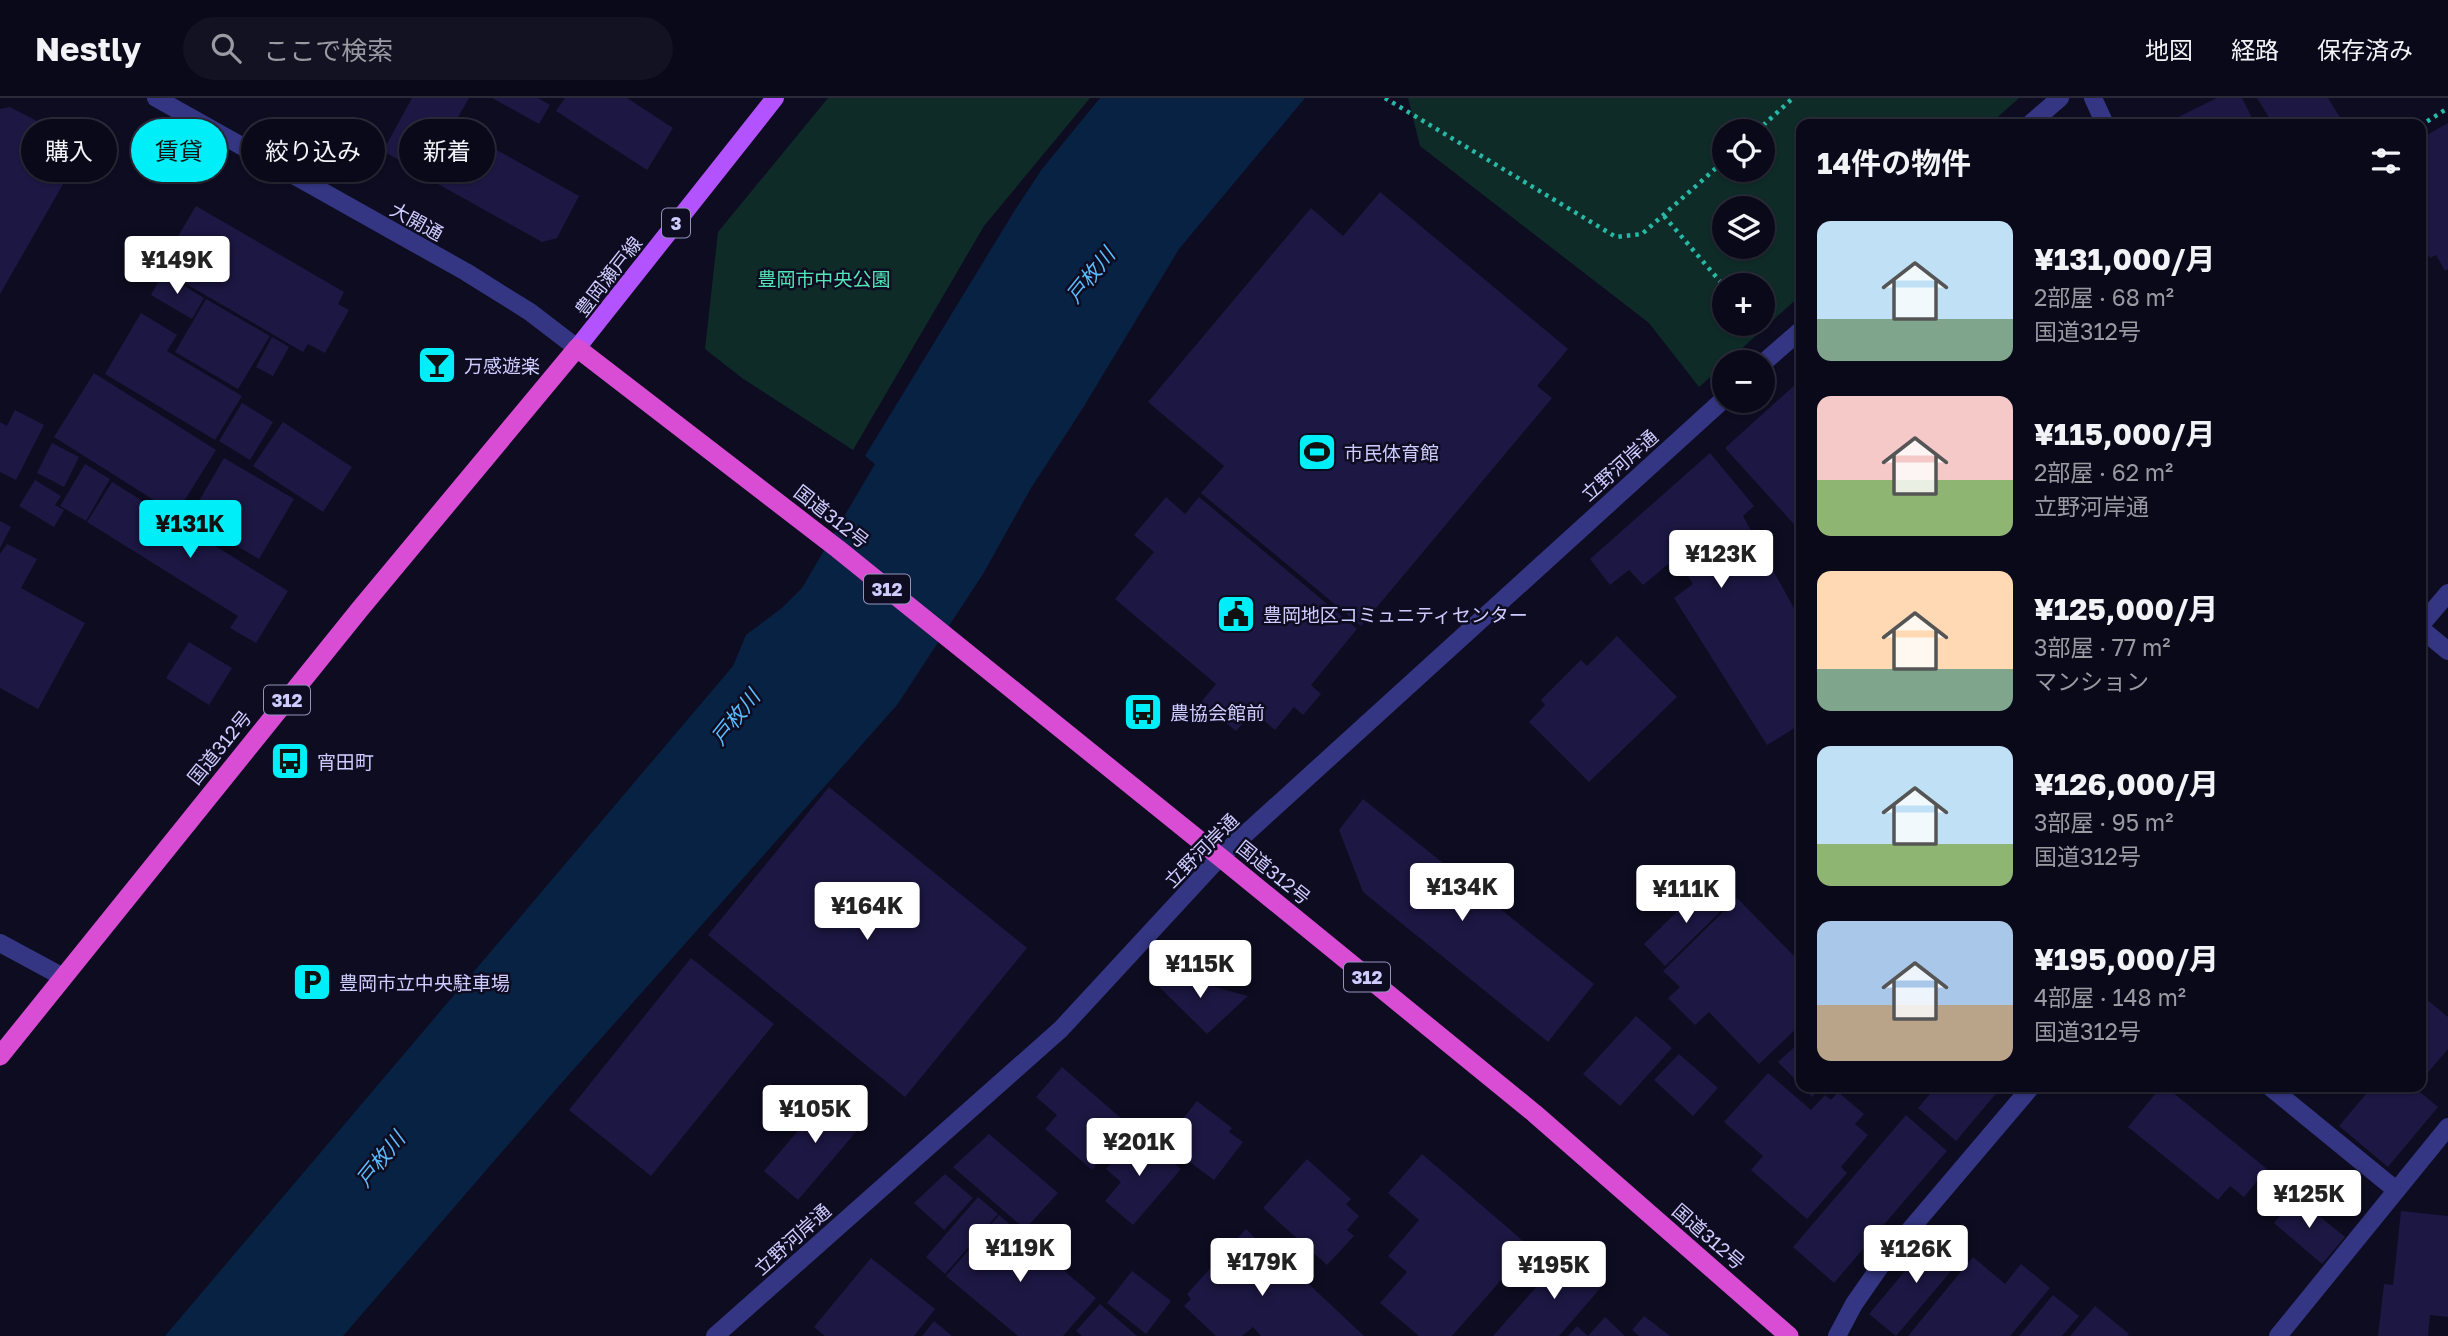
<!DOCTYPE html>
<html lang="ja">
<head>
<meta charset="utf-8">
<style>
  :root { --surface:#0a0919; --page:#131222; --text:#f1f3f6; --muted:#999aa2; --line:#2a2a38; --accent:#00eef7 }
  body { margin:0; font-family:"Golos Text","Noto Sans JP",sans-serif; background:var(--page); color:var(--text); height:100vh; display:flex; flex-direction:column; font-size:26px; white-space:nowrap }
  * { box-sizing:border-box; margin:0 }
  p { font-size:23px; color:var(--muted) }
  .icon { flex:none; width:38px; height:38px; fill:none; stroke:currentColor; stroke-width:2; stroke-linecap:round; stroke-linejoin:round }
  .map { position:relative; flex:1; overflow:hidden }
  .drawer { position:absolute; left:1796px; top:21px; width:630px; height:973px; display:flex; flex-direction:column; background:var(--surface); border-radius:14px; box-shadow:0 2px 5px #0004,0 0 0 2px var(--line) }
  .drawer>* { flex:none }
  .top-card { position:absolute; left:21px; top:21px; width:665px; height:63px; display:flex; gap:14px }
  .buttons { position:absolute; left:1712px; top:21px; display:grid; gap:14px }
  .buttons a { display:grid; place-items:center; width:63px; height:63px; border-radius:50%; background:var(--surface); box-shadow:0 2px 5px #0004,0 0 0 2px var(--line); font-size:35px }
  .price { position:absolute; translate:-50% -60px; padding:0 16px; border-radius:7px; background:#fff; color:#222; font-size:23px; line-height:46px; filter:drop-shadow(0 2px 4px #0008) }
  .price::after { content:''; position:absolute; left:50%; top:42px; width:21px; height:16px; margin-left:-10px; background:inherit; clip-path:polygon(0 0,100% 0,50% 100%) }
  .price.active { background:var(--accent); color:#111 }
  ul { padding:0; list-style:none }
  li { display:flex; align-items:center; gap:21px; height:175px; padding:0 21px }
  li span { display:grid; place-items:center; flex:none; width:196px; height:140px; border-radius:14px; color:#555 }
  li>.icon { margin-inline-start:auto }
  span .icon { width:84px; height:84px; fill:#fffc; stroke-width:1 }
  li b { font-size:30px }
  h2 { display:flex; justify-content:space-between; align-items:center; height:84px; padding:0 21px; font-size:30px }
  .chip { padding:0 24px; border-radius:32px; background:var(--surface); box-shadow:0 2px 5px #0004,0 0 0 2px var(--line); font-size:24px; line-height:63px }
  .chip.active { background:var(--accent); color:#111 }
  header { display:flex; align-items:center; gap:42px; box-sizing:border-box; height:98px; padding:0 35px; background:var(--surface); border-bottom:2px solid var(--line) }
  header strong { font-size:33px }
  nav { display:flex; gap:38px; margin-inline-start:auto; font-size:24px }
  .search { width:490px; height:63px; background:var(--page); display:flex; align-items:center; gap:18px; box-sizing:border-box; padding:0 24px; border-radius:38px; color:var(--muted); font-size:26px }
  .map>svg:first-child { display:block }
  .green { fill:#0e2b28; fill-rule:evenodd }
  .water { fill:#082244 }
  .building { fill:#1d1743 }
  .lines { fill:none; stroke-linecap:round; stroke-linejoin:round }
  .path { stroke:#27b8a6; stroke-width:4.5; stroke-dasharray:3.5 5; stroke-linecap:butt }
  .service { stroke:#343683; stroke-width:18 }
  .minor { stroke:#343683; stroke-width:18 }
  .tertiary { stroke:#343683; stroke-width:18 }
  .primary { stroke:#b353ff; stroke-width:18 }
  .trunk { stroke:#d94dd5; stroke-width:19 }
  .labels { text-anchor:middle; dominant-baseline:central; stroke-width:5; stroke-linejoin:round; paint-order:stroke }
  .shield { fill:#0e0c21; stroke:#9492bc; stroke-width:2 }
  .shield-label { font-size:18px; font-weight:bold; fill:#ceccff }
  .street-label { font-size:19px; fill:#ceccff; stroke:#0e0c21 }
  .park-label { font-size:19px; fill:#51e6b7; stroke:#0e0c21 }
  .poi-label { font-size:19px; fill:#ceccff; stroke:#0e0c21; text-anchor:start }
  .water-label { font-size:21px; font-style:italic; fill:#5abdff; stroke:#0e0c21 }
</style>
</head>
<body>
<header>
<strong>Nestly</strong>
<div class="search"><svg class="icon" aria-label="search" viewBox="0 0 24 24"><circle cx="10" cy="10" r="6"/><path d="M15 15l6 6"/></svg>ここで検索</div>
<nav><a>地図</a><a>経路</a><a>保存済み</a></nav>
</header>
<div class="map">
<svg width="2448" height="1238" viewBox="0 0 2448 1238">
  <rect width="100%" height="100%" fill="#0e0c21"/>
  <path class="green" d="M828 0H1090L984 128 853 352 742 280 705 251 718 134Z
    M1408 0H2019L1990 26H1801V197L1727 264H1724V267L1699 289 1649 225 1420 48ZM1724 33H1762V72H1724ZM1724 110H1762V149H1724ZM1724 187H1762V226H1724Z"/>
  <path class="water" d="M1100 0H1305L1179 151 1081 313 1031 390 983 476 897 607 558 989 343 1238H165L733 568 746 537 783 509 802 490 875 366 865 358 1015 112 1042 71Z"/>
  <path class="building" d="M412 0H469L425 77 383 53Z
    M492 0H538L550 7 539 26Z
    M565 0H627L673 30 647 72 556 13Z
    M2217 0H2242L2255 26H2164Z
    M2257 0H2328L2344 26H2301L2298 21 2289 26H2273Z
    M10 9 85 48 0 196V11Z
    M2448 25V171L2445 173 2436 157 2430 160 2420 143V41Z
    M465 34 579 98 557 140 542 144 438 86Z
    M1380 94 1568 251 1537 288 1552 300 1361 528 1201 395 1224 368 1148 304 1311 110 1343 138Z
    M196 108 344 194 338 206 349 212 325 255 308 246 303 254 159 170Z
    M163 175 204 200 192 221 151 197Z
    M206 201 270 238 238 291 175 254Z
    M141 215 177 237 167 253 242 298 215 342 105 276Z
    M272 239 289 249 273 278 256 269Z
    M94 275 216 352 176 416 54 339Z
    M1797 285 1801 290V434L1725 350Z
    M242 305 273 324 250 362 219 343Z
    M15 312 44 327 16 382 0 374V324L7 328Z
    M283 324 352 369 323 414 253 368Z
    M52 345 79 359 64 389 37 375Z
    M1710 355 1754 408 1743 418 1801 523V626L1767 647 1674 500 1693 486 1683 470 1679 473 1672 463 1643 487 1629 472 1610 487 1590 461Z
    M224 360 294 401 259 461 189 420Z
    M85 366 110 381 86 423 60 408Z
    M35 382 61 398 55 407 64 412 54 429 19 408Z
    M112 384 288 493 256 545 230 530 238 518 87 424Z
    M1166 399 1185 416 1199 399 1357 531 1311 587 1321 596 1303 617 1294 609 1275 632 1253 613 1236 633 1201 604 1216 586 1115 501 1154 454 1134 437Z
    M0 423 11 429 0 450Z
    M7 446 37 461 21 490 85 525 38 611 0 590V456Z
    M1617 538 1677 599 1589 684 1529 624 1545 607 1541 602 1581 562 1587 568Z
    M189 544 232 570 209 607 166 580Z
    M829 689 1027 850 905 999 708 837Z
    M1363 701 1594 886 1548 944 1363 794 1339 732Z
    M1706 785 1727 807 1665 868 1644 846Z
    M1737 800 1801 865V926L1759 966 1709 914 1695 927 1668 900 1680 889 1663 873Z
    M691 860 774 926 651 1078 569 1012Z
    M1160 874 1248 898 1207 936 1153 883Z
    M2420 896 2448 919V951L2420 984Z
    M1636 918 1672 950 1620 1008 1583 976Z
    M1801 943V987L1778 964Z
    M1679 956 1718 990 1693 1018 1654 982Z
    M1062 969 1130 1028 1092 1072 1045 1031 1057 1017 1036 999Z
    M1768 975 1811 1012 1825 997 1831 1002 1838 994 1864 1016 1855 1026 1868 1037 1841 1069 1847 1075 1807 1121 1751 1072 1763 1058 1724 1024Z
    M1803 989H1822L1812 999Z
    M1936 989H1998L2000 991 1956 1043 1918 1010Z
    M2161 989H2166L2267 1071 2244 1099 2230 1088 2218 1102 2128 1029Z
    M2372 989H2416L2415 990 2438 1009 2388 1069 2339 1028Z
    M832 992 867 1021 798 1102 764 1073Z
    M1197 1003 1232 1030 1229 1034 1243 1044 1214 1082 1164 1045Z
    M1906 1017 1947 1053 1834 1185 1793 1149Z
    M1138 1034 1181 1071 1133 1127 1105 1103 1121 1084 1106 1071Z
    M989 1036 1058 1095 1025 1131 953 1069Z
    M1422 1056 1530 1149 1452 1238H1419L1380 1205 1407 1174 1388 1158 1419 1122 1388 1095Z
    M1307 1061 1351 1101 1346 1106 1359 1118 1347 1132 1354 1138 1327 1167 1263 1110Z
    M945 1076 973 1100 944 1132 914 1105Z
    M978 1099 998 1116 945 1176 926 1159Z
    M2296 1099 2345 1139 2322 1166 2274 1125Z
    M2401 1113 2448 1118V1219L2430 1217 2428 1238H2378L2384 1186 2393 1187Z
    M999 1117 1096 1200 1063 1238H1018L946 1178Z
    M1246 1131 1293 1177 1296 1174 1364 1238H1261L1253 1229 1242 1238H1216L1184 1208 1191 1201 1187 1196Z
    M1936 1136 1963 1159 1896 1238 1869 1216Z
    M1567 1154 1604 1186 1559 1238H1493Z
    M1973 1159 2005 1186 2021 1166 2050 1190 2010 1238H1908Z
    M871 1160 935 1211 914 1238H825L814 1229Z
    M1132 1173 1171 1203 1146 1236 1107 1205Z
    M2053 1197 2079 1218 2062 1238H2019Z
    M1100 1206 1137 1238H1082L1076 1233Z
    M2095 1208 2129 1236 2127 1238H2070Z
    M1644 1218 1670 1238H1639L1632 1232Z
    M1605 1219 1625 1238H1568L1577 1228 1588 1238Z
    M934 1223 952 1238H922Z"/>
  <g class="lines">
    <path class="path" d="M1385 0 1616 139 1642 136 1724 63
      M2420 28 2448 10
      M1757 33 1793 0
      M1664 118 1724 188"/>
    <path class="service" d="M2093 0 2105 26
      M2270 989 2396 1092"/>
    <path class="minor" d="M2030 26 2060 0
      M1762 266 1801 232
      M2420 528 2448 495
      M2420 530 2448 553
      M0 845 63 879
      M715 1238 1061 931 1220 759 1724 301
      M1837 1238 1854 1206 1886 1160 2031 989
      M2278 1238 2448 1029"/>
    <path class="tertiary" d="M156 0 466 174 530 214 577 250"/>
    <path class="primary" d="M577 250 775 0"/>
    <path class="trunk" d="M0 958 360 511 577 250 838 451 1220 759 1534 1015 1789 1238"/>
  </g>
  <defs>
    <g id="bar-square" transform="scale(2.0125)"><rect x="-9" y="-9" width="18" height="18" rx="4" fill="#00eef7" stroke="#0e0c21"/><path d="M-6-5H6L.8 .8V4.5H3.5V6h-7V4.5H-.8V.8Z" fill="#111"/></g>
    <g id="stadium-square" transform="scale(2.0125)"><rect x="-9" y="-9" width="18" height="18" rx="4" fill="#00eef7" stroke="#0e0c21"/><path d="M0-5a6.5 5 0 1 0 0 10a6.5 5 0 1 0 0-10ZM-3.5-1.8h7v3.6h-7Z" fill="#111"/></g>
    <g id="civic-square" transform="scale(2.0125)"><rect x="-9" y="-9" width="18" height="18" rx="4" fill="#00eef7" stroke="#0e0c21"/><path d="M-.6-6.5H3V-4.5H.6V-3L4-1V1h2V6H-6V1h2V-1L-.6-3ZM-1.2 2.5V6h2.4V2.5Z" fill="#111"/></g>
    <g id="bus-square" transform="scale(2.0125)"><rect x="-9" y="-9" width="18" height="18" rx="4" fill="#00eef7" stroke="#0e0c21"/><path d="M-5-6H5V4H4V6H2V4H-2V6H-4V4H-5ZM-3.5-4V0h7V-4ZM-3.5 1.2v1.5H-2V1.2ZM2 1.2v1.5H3.5V1.2Z" fill="#111"/></g>
    <g id="parking-square" transform="scale(2.0125)"><rect x="-9" y="-9" width="18" height="18" rx="4" fill="#00eef7" stroke="#0e0c21"/><path d="M-3.5-5.5H1a3.5 3.5 0 0 1 0 7H-1V5.5H-3.5ZM-1-3.4V-.6H.8a1.4 1.4 0 0 0 0-2.8Z" fill="#111"/></g>
  </defs>
  <g fill-rule="evenodd">
    <use href="#bar-square" x="437" y="267"/>
    <use href="#stadium-square" x="1317" y="354"/>
    <use href="#civic-square" x="1236" y="516"/>
    <use href="#bus-square" x="1143" y="614"/>
    <use href="#bus-square" x="290" y="663"/>
    <use href="#parking-square" x="312" y="884"/>
  </g>
  <g class="labels">
    <g class="shield">
      <rect x="662" y="110.5" width="28" height="29" rx="5"/>
      <rect x="864" y="476.5" width="46" height="29" rx="5"/>
      <rect x="264" y="587.5" width="46" height="29" rx="5"/>
      <rect x="1344" y="864.5" width="46" height="29" rx="5"/>
    </g>
    <g class="shield-label">
      <text x="676" y="125">3</text>
      <text x="887" y="491">312</text>
      <text x="287" y="602">312</text>
      <text x="1367" y="879">312</text>
    </g>
    <g class="street-label">
      <text transform="translate(417 123) rotate(29)">大開通</text>
      <text transform="translate(608 178) rotate(-52)">豊岡瀬戸線</text>
      <text transform="translate(1619 367) rotate(-42)">立野河岸通</text>
      <text transform="translate(832 418) rotate(38)">国道312号</text>
      <text transform="translate(219 649) rotate(-51)">国道312号</text>
      <text transform="translate(1201 752) rotate(-45)">立野河岸通</text>
      <text transform="translate(1274 774) rotate(39)">国道312号</text>
      <text transform="translate(1709 1138) rotate(41)">国道312号</text>
      <text transform="translate(792 1141) rotate(-42)">立野河岸通</text>
    </g>
    <g class="park-label">
      <text x="824" y="180">豊岡市中央公園</text>
    </g>
    <g class="poi-label">
      <text x="464" y="267">万感遊楽</text>
      <text x="1344" y="354">市民体育館</text>
      <text x="1263" y="516">豊岡地区コミュニティセンター</text>
      <text x="1170" y="614">農協会館前</text>
      <text x="317" y="663">宵田町</text>
      <text x="339" y="884">豊岡市立中央駐車場</text>
    </g>
    <g class="water-label">
      <text transform="translate(1090 177) rotate(-51)">戸枚川</text>
      <text transform="translate(735 619) rotate(-51)">戸枚川</text>
      <text transform="translate(380 1061) rotate(-51)">戸枚川</text>
    </g>
  </g>
</svg>
<div class="buttons">
<a><svg class="icon" aria-label="locate" viewBox="0 0 24 24"><circle cx="12" cy="12" r="6"/><path d="M12 2v4M12 18v4M2 12h4M18 12h4"/></svg></a>
<a><svg class="icon" aria-label="layers" viewBox="0 0 24 24"><path d="M12 4l9 5-9 5-9-5zM3 14l9 5 9-5"/></svg></a>
<a>+</a>
<a>−</a>
</div>
<b class="price" style="left:177px;top:198px">¥149K</b>
<b class="price active" style="left:190px;top:462px">¥131K</b>
<b class="price" style="left:1721px;top:492px">¥123K</b>
<b class="price" style="left:1462px;top:825px">¥134K</b>
<b class="price" style="left:1686px;top:827px">¥111K</b>
<b class="price" style="left:867px;top:844px">¥164K</b>
<b class="price" style="left:1200px;top:902px">¥115K</b>
<b class="price" style="left:815px;top:1047px">¥105K</b>
<b class="price" style="left:1139px;top:1080px">¥201K</b>
<b class="price" style="left:2309px;top:1132px">¥125K</b>
<b class="price" style="left:1020px;top:1186px">¥119K</b>
<b class="price" style="left:1916px;top:1187px">¥126K</b>
<b class="price" style="left:1262px;top:1200px">¥179K</b>
<b class="price" style="left:1554px;top:1203px">¥195K</b>
<div class="top-card">
<a class="chip">購入</a>
<a class="chip active">賃貸</a>
<a class="chip">絞り込み</a>
<a class="chip">新着</a>
</div>
<section class="drawer">
<h2>14件の物件<svg class="icon" aria-label="filters" viewBox="0 0 24 24"><path d="M4 7h16M4 17h16"/><circle cx="9" cy="7" r="2"/><circle cx="15" cy="17" r="2"/></svg></h2>
<ul>
<li><span style="background:linear-gradient(#bfe0f5 70%,#7fa58c 0)"><svg class="icon" aria-label="home" viewBox="0 0 24 24"><path d="M3 11l9-7 9 7M6 9v11h12V9"/></svg></span><div><b>¥131,000/月</b><p>2部屋 · 68 m²</p><p>国道312号</p></div></li>
<li><span style="background:linear-gradient(#f6c9c9 60%,#8fb573 0)"><svg class="icon" aria-label="home" viewBox="0 0 24 24"><path d="M3 11l9-7 9 7M6 9v11h12V9"/></svg></span><div><b>¥115,000/月</b><p>2部屋 · 62 m²</p><p>立野河岸通</p></div></li>
<li><span style="background:linear-gradient(#ffd9b3 70%,#7fa58c 0)"><svg class="icon" aria-label="home" viewBox="0 0 24 24"><path d="M3 11l9-7 9 7M6 9v11h12V9"/></svg></span><div><b>¥125,000/月</b><p>3部屋 · 77 m²</p><p>マンション</p></div></li>
<li><span style="background:linear-gradient(#bfe0f5 70%,#8fb573 0)"><svg class="icon" aria-label="home" viewBox="0 0 24 24"><path d="M3 11l9-7 9 7M6 9v11h12V9"/></svg></span><div><b>¥126,000/月</b><p>3部屋 · 95 m²</p><p>国道312号</p></div></li>
<li><span style="background:linear-gradient(#a9c7e8 60%,#b9a48a 0)"><svg class="icon" aria-label="home" viewBox="0 0 24 24"><path d="M3 11l9-7 9 7M6 9v11h12V9"/></svg></span><div><b>¥195,000/月</b><p>4部屋 · 148 m²</p><p>国道312号</p></div></li>
</ul>
</section>
</div>
</body>
</html>
